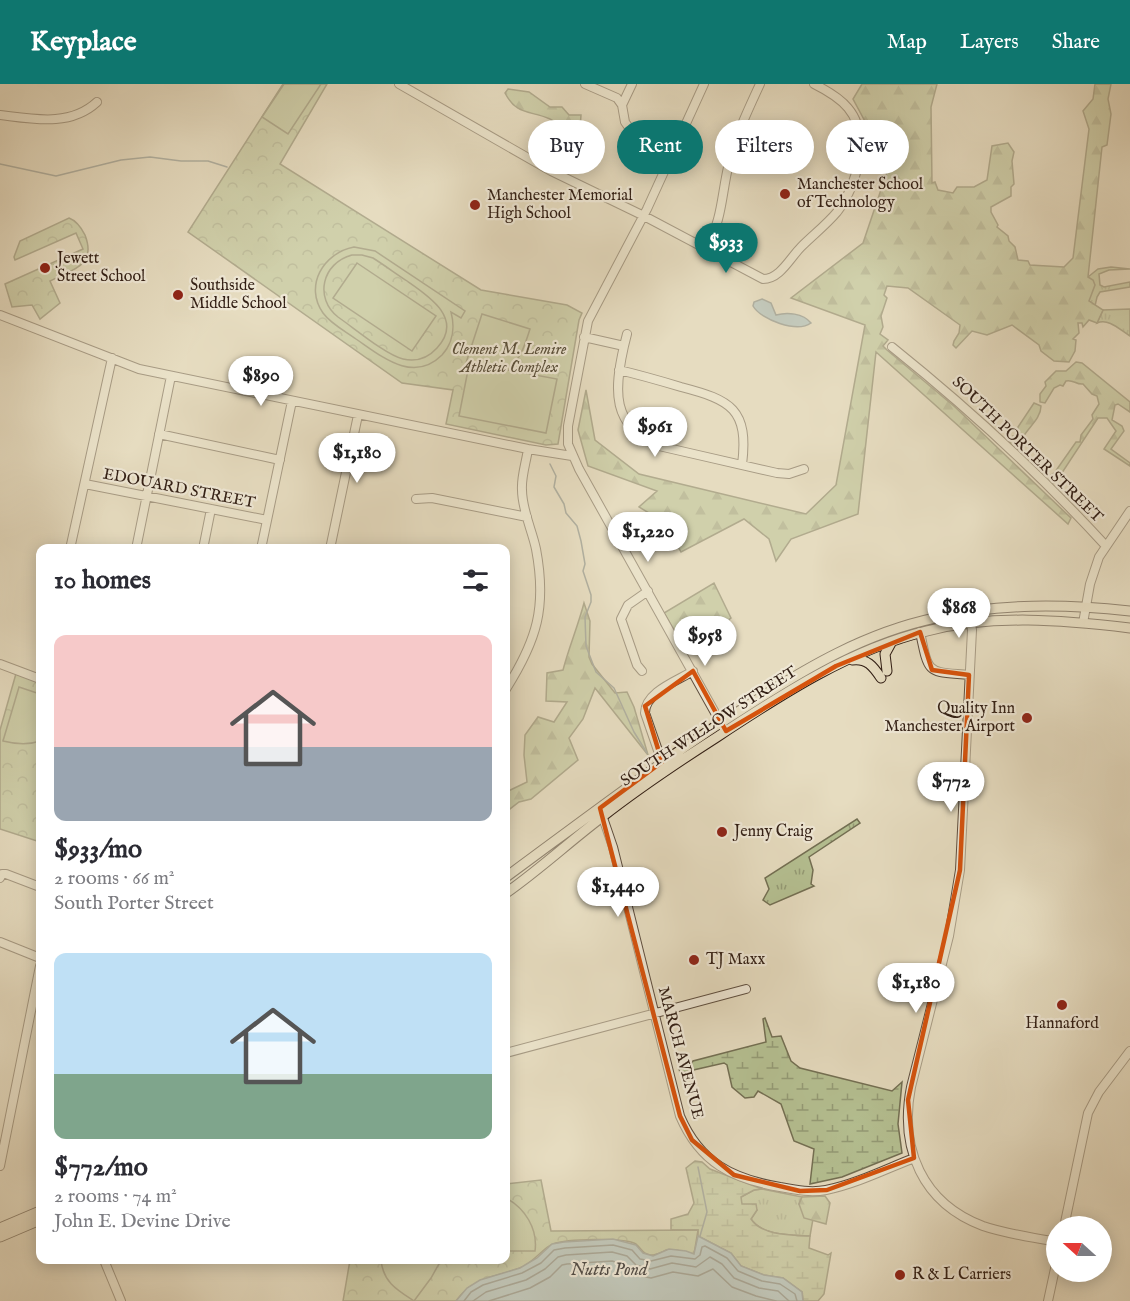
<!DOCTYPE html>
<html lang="en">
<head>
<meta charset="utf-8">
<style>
  :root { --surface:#fff; --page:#f7f7f7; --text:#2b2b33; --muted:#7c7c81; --accent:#0f766e }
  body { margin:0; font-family:"IM FELL English",serif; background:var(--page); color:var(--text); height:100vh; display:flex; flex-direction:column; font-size:22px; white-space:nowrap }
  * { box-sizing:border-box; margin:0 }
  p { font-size:20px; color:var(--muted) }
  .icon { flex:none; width:33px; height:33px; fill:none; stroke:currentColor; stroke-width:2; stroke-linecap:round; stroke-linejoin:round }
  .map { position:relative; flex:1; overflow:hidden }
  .details { position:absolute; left:36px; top:460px; width:474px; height:720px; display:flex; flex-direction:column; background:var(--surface); border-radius:12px; box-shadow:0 3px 15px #0003 }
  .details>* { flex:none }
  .top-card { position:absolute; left:528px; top:36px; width:512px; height:54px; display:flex; gap:12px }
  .needle { width:39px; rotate:291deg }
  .tools { position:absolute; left:1046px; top:1132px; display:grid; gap:12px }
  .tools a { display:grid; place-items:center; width:66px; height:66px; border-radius:50%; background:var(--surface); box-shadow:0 3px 15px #0003; font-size:30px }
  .price { position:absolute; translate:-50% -51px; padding:0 14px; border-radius:21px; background:#fff; color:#222; font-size:20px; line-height:39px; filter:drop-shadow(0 2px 3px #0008) }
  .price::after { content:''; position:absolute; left:50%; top:36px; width:18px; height:14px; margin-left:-9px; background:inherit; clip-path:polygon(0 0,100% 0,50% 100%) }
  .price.selected { background:var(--accent); color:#fff }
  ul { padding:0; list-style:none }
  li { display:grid; align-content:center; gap:12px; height:318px; padding:0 18px }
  li span { display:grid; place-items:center; height:186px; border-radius:12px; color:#555 }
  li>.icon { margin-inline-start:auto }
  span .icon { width:108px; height:108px; fill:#fffc; stroke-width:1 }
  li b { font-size:26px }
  h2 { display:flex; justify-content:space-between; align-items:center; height:72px; padding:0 18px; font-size:26px }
  .tag { padding:0 21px; border-radius:27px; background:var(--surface); box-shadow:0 3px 15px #0003; font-size:21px; line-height:54px }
  .tag.selected { background:var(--accent); color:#fff }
  header { display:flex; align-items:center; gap:36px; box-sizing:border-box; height:84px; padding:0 30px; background:var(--accent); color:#fff }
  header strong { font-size:28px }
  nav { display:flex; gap:33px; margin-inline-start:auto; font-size:21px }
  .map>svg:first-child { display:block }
  .grass { fill:url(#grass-tufts); stroke:#736f53; stroke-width:1.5 }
  .forest { fill:url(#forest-firs); stroke:#736f53; stroke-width:1.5 }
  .wetland { fill:url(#wetland-marsh); stroke:#736f53; stroke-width:1.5 }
  .park { fill:url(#park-crowns); stroke:#736f53; stroke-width:1.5 }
  .garden { fill:#b5c092; stroke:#736f53; stroke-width:1.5; fill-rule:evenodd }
  .water { fill:#9db8be; stroke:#727a7a; stroke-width:1.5 }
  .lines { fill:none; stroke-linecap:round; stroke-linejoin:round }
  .shore { stroke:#676b69; stroke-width:1.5 }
  .stream { stroke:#727a7a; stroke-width:1.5 }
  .minor-casing { stroke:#5e4e3f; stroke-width:10 }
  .major-casing { stroke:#311e14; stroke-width:11 }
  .minor { stroke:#efe8d6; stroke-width:8 }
  .major { stroke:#e6dcc0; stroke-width:9 }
  .marked { fill:none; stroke:#d6530d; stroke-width:4.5; stroke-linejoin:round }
  .poi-dot { fill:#8f2418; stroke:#efe8d6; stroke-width:2 }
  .labels { text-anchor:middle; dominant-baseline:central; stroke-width:4.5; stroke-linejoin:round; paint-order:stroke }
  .poi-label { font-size:16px; fill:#311e14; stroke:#efe8d6; text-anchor:start }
  .park-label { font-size:16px; font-style:italic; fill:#594f3a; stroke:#efe8d6 }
  .street-label { font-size:16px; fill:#311e14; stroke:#efe8d6 }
  .water-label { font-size:18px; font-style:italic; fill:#514c47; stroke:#efe8d6 }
</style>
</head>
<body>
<header>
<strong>Keyplace</strong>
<nav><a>Map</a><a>Layers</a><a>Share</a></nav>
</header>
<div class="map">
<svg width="1130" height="1217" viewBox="0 0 1130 1217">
  <defs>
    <pattern id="grass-tufts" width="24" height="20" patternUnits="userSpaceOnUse" patternTransform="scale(1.5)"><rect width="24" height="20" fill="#b5c092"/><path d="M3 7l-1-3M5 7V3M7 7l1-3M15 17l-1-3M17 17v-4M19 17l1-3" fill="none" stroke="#949b76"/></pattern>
    <pattern id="forest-firs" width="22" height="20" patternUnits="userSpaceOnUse" patternTransform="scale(1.5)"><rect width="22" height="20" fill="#b5c092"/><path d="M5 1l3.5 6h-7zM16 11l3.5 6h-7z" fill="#949b76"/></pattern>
    <pattern id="wetland-marsh" width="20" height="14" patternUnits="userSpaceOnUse" patternTransform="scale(1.5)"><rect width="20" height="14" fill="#b5c092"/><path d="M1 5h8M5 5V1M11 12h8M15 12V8" fill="none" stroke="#949b76"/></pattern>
    <pattern id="park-crowns" width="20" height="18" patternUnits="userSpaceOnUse" patternTransform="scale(1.5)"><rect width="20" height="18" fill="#b5c092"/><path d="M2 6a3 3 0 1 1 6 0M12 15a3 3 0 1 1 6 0" fill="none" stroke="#949b76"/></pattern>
  </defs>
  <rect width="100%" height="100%" fill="#e6dcc0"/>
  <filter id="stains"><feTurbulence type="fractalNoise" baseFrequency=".00333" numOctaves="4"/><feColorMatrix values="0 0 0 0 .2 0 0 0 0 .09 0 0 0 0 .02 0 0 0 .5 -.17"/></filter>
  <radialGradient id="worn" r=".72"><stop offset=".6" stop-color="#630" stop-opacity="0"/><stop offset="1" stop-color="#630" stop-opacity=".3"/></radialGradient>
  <path class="grass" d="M1111 183 1130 185 1109 186 1099 190 1100 201 1104 203 1130 198V203L1100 208 1097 213 1095 222 1089 217 1088 193 1098 185Z
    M1130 225V252C1120 246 1109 234 1097 239L1103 226Z
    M857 735 860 739 809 773 813 786 811 800 814 802 770 821 763 816 769 805 765 794Z
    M762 1105 802 1113 799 1120 813 1135 810 1152C792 1151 762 1152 751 1135L757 1126 741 1120V1113L754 1106Z"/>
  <path class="forest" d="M862 0H937L931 23 932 99 935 98 938 106 953 109 957 103H974L987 96 992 62 1008 59 1014 68 1012 77 1014 100 1011 103V112L991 123V128L998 141 997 143 1008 152 1009 157 1015 163 1018 176 1028 177 1030 181 1064 183 1073 174 1089 45 1083 27 1093 15 1095 0H1111L1108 15 1111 30 1107 61 1102 63 1088 193 1093 196 1095 201 1089 217 1103 226 1097 239 1089 236 1083 243 1082 239H1078L1079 249 1073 255 1076 256 1075 267 1069 278 1054 277 1041 267 1039 261 1012 241 987 251 972 247 956 264 953 261 954 257 959 249 960 241 908 204 887 202 884 211 887 214 881 232 883 243 880 250 888 256 883 262 887 266 955 323 1071 434 1068 440 876 268 858 430 791 455 776 477 769 455 744 435 681 468 664 438 639 423 657 407 588 382 578 346 586 306 595 356 639 390 806 430 836 401 865 241 791 214 863 159 889 82 853 15Z
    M508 5 529 8 550 23H562L569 31H581L580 45C571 46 563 48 556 42 552 38 555 37 550 35 530 26 517 32 505 9Z
    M1076 278 1082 279 1130 318V328L1118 320 1115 321 1112 336 1122 342 1124 347 1111 365 1130 379V382L1104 365 1116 347 1107 334H1098L1056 398 1051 400 1049 398 1050 392 1055 388 1076 358H1080L1081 351 1093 335 1092 331 1099 320 1097 312 1092 310 1083 300C1076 301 1073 295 1066 297L1063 302 1060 301 1054 304 1045 319 1040 318V310L1046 302 1045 298 1056 287H1066Z
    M1034 319 1041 322C1041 338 1020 348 1021 362L1016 366 1010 362V357L1013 352 1016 353 1018 343Z
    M714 499 731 534 687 568 664 529Z
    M584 519 590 537 589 573 592 580 615 609 627 608 634 623 648 671 595 604 583 635 569 654 578 676 531 715 519 718 506 728V708L527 698 524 671 525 651 538 633 554 638 567 618 546 617 547 589 563 586C569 563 578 542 584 519Z
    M825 1112 830 1119 826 1140 804 1134 799 1120 802 1113Z"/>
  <path class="wetland" d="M765 934 772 953 781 952 791 977 800 984 892 1007 902 998 898 1040 902 1069 842 1093 810 1100 814 1065 794 1057 781 1020 758 1007 754 1013 745 1014 732 1003 727 981 724 979 680 989 679 984 691 980 693 977 766 958 763 935Z
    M695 1077 702 1078 710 1085 762 1105 754 1106 741 1113 742 1120H756L757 1126 751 1135C762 1152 792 1151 810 1152L809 1164 828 1171 831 1169 824 1210 818 1217H803L802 1208 783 1194 764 1191 741 1182 731 1169 698 1152V1146H671V1135L688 1130 694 1119 686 1084Z"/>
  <path class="park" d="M283 0H327L280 80 481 206 567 221 582 229 579 236 558 360 546 361 446 340 453 306 402 299 188 148Z
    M69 134C77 137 81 143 85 151 97 182 72 186 50 197L60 219 40 235 32 221 12 223 5 200 83 165 76 149 15 176 14 173 20 157Z
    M17 586 40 595V758L0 745V646Z
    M541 1096 551 1147 698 1146 694 1170C686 1169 675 1164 667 1166 661 1168 656 1172 650 1171 642 1170 642 1165 636 1160 624 1153 566 1155 553 1160 544 1163 533 1179 520 1184 494 1194 474 1192 456 1217H343L350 1176H506V1100Z"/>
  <path class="garden" d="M284 0H321L288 50 262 33Z
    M354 163 375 167 465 227 461 234 451 228C455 243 453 259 442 271 413 300 381 272 356 255 345 247 331 240 323 229 304 202 323 169 354 163ZM352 171H362L373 174C384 181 395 189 407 197 429 212 464 235 437 264 428 274 416 278 403 275 386 271 354 244 338 233 314 214 322 179 352 171Z
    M357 179 436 232 412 267 333 214Z
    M482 230 530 245C525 261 521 274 508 286L557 295 546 349 459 332 468 286 464 285Z
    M19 603 40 610V657C29 661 15 660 3 657Z
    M506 1114C525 1124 538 1145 535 1167H506Z
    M381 1176H440V1178L431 1194 414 1217C397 1206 383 1198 381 1176Z"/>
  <path class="water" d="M762 215 771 219 776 231C787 228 803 229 811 239 797 249 761 236 753 222L754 218Z
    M698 1152 731 1169 741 1182 764 1191 783 1194 802 1208 803 1217H456L467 1204 480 1196 520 1184 537 1174 552 1160 564 1158 613 1155 636 1161 643 1169 653 1172 669 1165 686 1167 694 1170Z"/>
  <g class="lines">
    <path class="shore" d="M464 1217 471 1208 483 1201 522 1189 541 1179 554 1166 565 1164 613 1161 632 1166 640 1175 651 1177 671 1172 695 1175 700 1171 702 1163 705 1162 727 1174 738 1187 762 1197 780 1200 795 1210 797 1217
      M473 1217 486 1208 526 1196 545 1185 558 1173 566 1171 612 1168 627 1172 636 1181 650 1185 672 1179 696 1183 710 1173 722 1180 734 1194 759 1204 778 1207 789 1217
      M489 1217 530 1204 550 1193 562 1181 567 1180 612 1177 622 1180 636 1191 651 1194 673 1188 698 1192 713 1185 732 1203 756 1212 776 1217"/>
    <path class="stream" d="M0 80 56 92 121 76 150 73 181 77H208L227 83
      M550 380 556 392 554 403 564 420 566 429 577 442 581 457 585 480 583 487 591 511V518L585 533 586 562 596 588 614 604 634 648 647 669
      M698 1083 707 1128 700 1152"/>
    <g class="minor-casing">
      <path id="minor" d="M399 0 551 87 644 132 763 195C780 195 790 174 801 163 813 151 826 141 837 128 857 102 871 51 848 24 839 13 826 6 814 0
        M585 0 617 14 622 21 625 38 632 48 673 67
        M704 0 647 125 588 237 568 342V360L579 385 723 643
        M622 21 632 0
        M0 31C33 35 70 43 97 18
        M706 165C723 134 721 112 729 79 736 51 748 26 760 0
        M0 231 139 285 528 365 572 372
        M584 253 624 262C614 306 611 342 659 362L777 389 789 390 804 385
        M624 262 627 250
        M892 263C968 324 1040 390 1106 462
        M619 286C640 291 661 297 681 303 731 316 749 325 742 381
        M159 350 280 376
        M85 400 267 436
        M416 415 432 414 527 433
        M70 465 112 274
        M136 465 171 292
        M203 465 211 425
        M261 465 292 317
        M330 465 358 331
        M969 527 972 546 960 786 949 852 911 1003C899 1064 922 1119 983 1142 1006 1150 1032 1153 1056 1158
        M1083 539 1090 500 1099 473 1130 427
        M920 548C929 592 927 587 969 591
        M0 580 40 595
        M642 587 637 581 621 535 628 521 648 507
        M506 605C537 556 547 523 536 465 532 446 522 426 522 406 521 393 526 379 528 365
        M662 678 645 629C645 608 677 597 693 587
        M601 728 613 763 680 1032C700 1079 733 1095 780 1103 796 1106 811 1109 826 1106 856 1100 886 1085 914 1074
        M0 794 2 790H6L40 803
        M0 858 40 874
        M506 969 746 905
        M0 1082 40 882
        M1064 1143 1088 1029 1099 1008 1130 967
        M104 1176 121 1217
        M1048 1217 1056 1180"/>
    </g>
    <g class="major-casing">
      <path id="major" d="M852 576C867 574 873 582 881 594
        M887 587 885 570 891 559
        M506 793C585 735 663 675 747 622 806 584 865 549 935 534 1000 519 1065 520 1130 527
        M506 809C539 786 569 758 602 733 639 704 678 678 717 653 782 610 851 565 927 547 993 530 1063 536 1130 544
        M0 1144 40 1127
        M0 1153 40 1136"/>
    </g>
    <use href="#minor" class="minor"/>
    <use href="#major" class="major"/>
  </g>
  <path d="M0 0H1130V1217H0ZM920 548 932 586 969 591 960 786 908 1016 914 1074 827 1106 800 1107 734 1091 692 1056 680 1032 600 724 662 678 645 622 693 587 726 647 836 582Z" fill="#e6dcc0" fill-opacity=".55" fill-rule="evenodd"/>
  <path class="marked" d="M920 548 932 586 969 591 960 786 908 1016 914 1074 827 1106 800 1107 734 1091 692 1056 680 1032 600 724 662 678 645 622 693 587 726 647 836 582Z"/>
  <g class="poi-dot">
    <circle cx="785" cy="110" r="6"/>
    <circle cx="475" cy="121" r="6"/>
    <circle cx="45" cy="184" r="6"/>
    <circle cx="178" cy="211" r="6"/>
    <circle cx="1027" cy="634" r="6"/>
    <circle cx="722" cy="748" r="6"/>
    <circle cx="694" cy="876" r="6"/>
    <circle cx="1062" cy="921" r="6"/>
    <circle cx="900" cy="1191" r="6"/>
  </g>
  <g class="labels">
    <g class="poi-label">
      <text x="797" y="101">Manchester School<tspan x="797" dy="18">of Technology</tspan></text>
      <text x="487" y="112">Manchester Memorial<tspan x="487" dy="18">High School</tspan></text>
      <text x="57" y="175">Jewett<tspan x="57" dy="18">Street School</tspan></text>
      <text x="190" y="202">Southside<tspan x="190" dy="18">Middle School</tspan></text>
      <text x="1015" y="625" text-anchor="end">Quality Inn<tspan x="1015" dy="18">Manchester Airport</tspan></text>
      <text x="734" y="748">Jenny Craig</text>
      <text x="706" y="876">TJ Maxx</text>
      <text x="1062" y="940" text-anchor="middle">Hannaford</text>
      <text x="912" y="1191">R &amp; L Carriers</text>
    </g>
    <g class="park-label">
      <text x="509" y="266">Clement M. Lemire<tspan x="509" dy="18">Athletic Complex</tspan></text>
    </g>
    <g class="street-label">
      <text transform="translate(1027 366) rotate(44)">SOUTH PORTER STREET</text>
      <text transform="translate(179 405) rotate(11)">EDOUARD STREET</text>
      <text transform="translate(709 643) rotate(-33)">SOUTH WILLOW STREET</text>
      <text transform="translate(680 969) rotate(75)">MARCH AVENUE</text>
    </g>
    <g class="water-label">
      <text x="609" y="1186">Nutts Pond</text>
    </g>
  </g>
  <rect width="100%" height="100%" filter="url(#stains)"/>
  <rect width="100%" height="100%" fill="url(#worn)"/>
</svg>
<div class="tools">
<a><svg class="needle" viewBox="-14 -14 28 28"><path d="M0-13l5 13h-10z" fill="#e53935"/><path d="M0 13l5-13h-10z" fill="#7c7c81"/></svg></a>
</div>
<b class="price selected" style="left:726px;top:190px">$933</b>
<b class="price" style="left:261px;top:323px">$890</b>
<b class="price" style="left:655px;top:374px">$961</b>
<b class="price" style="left:357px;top:400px">$1,180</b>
<b class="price" style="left:648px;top:479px">$1,220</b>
<b class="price" style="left:959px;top:555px">$868</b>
<b class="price" style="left:705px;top:583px">$958</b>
<b class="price" style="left:951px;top:729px">$772</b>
<b class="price" style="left:618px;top:834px">$1,440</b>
<b class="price" style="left:916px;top:930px">$1,180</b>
<div class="top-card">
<a class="tag">Buy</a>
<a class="tag selected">Rent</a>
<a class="tag">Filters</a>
<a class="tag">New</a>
</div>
<section class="details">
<h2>10 homes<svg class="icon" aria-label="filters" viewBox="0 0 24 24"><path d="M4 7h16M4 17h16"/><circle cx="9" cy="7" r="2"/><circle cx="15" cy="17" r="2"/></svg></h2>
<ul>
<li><span style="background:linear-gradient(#f6c9c9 60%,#9aa5b1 0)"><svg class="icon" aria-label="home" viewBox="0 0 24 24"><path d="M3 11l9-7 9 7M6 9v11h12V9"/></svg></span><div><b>$933/mo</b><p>2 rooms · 66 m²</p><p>South Porter Street</p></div></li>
<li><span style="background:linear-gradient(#bfe0f5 65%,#7fa58c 0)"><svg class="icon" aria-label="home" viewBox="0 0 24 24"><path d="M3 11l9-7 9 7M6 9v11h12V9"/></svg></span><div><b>$772/mo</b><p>2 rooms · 74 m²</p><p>John E. Devine Drive</p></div></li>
</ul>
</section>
</div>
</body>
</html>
